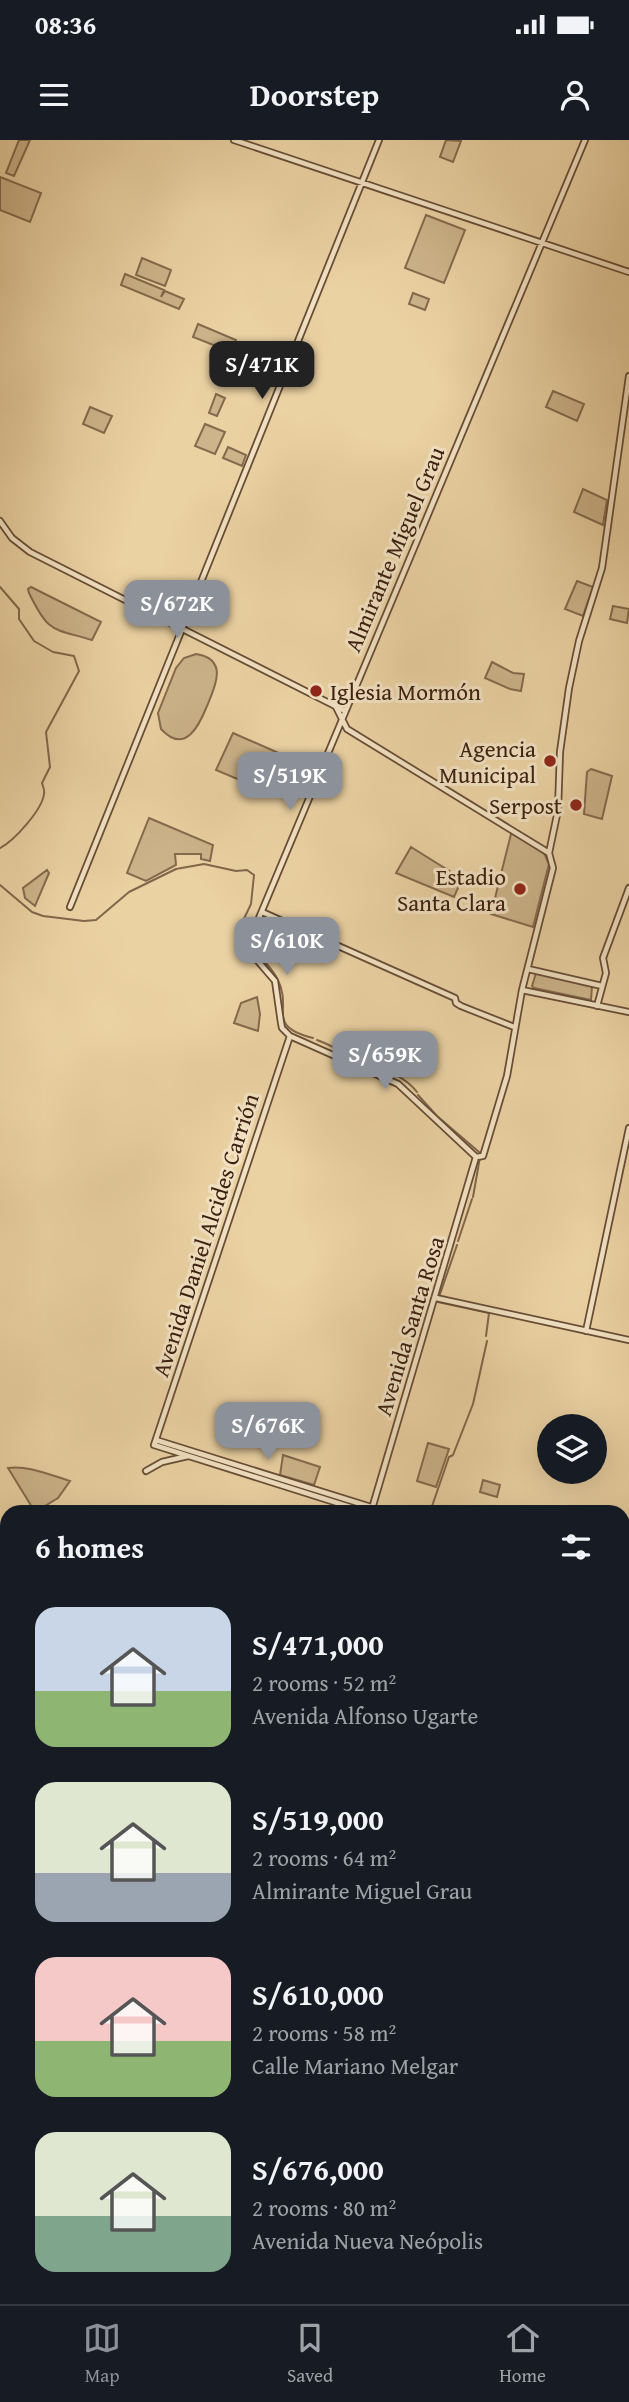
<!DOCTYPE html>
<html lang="en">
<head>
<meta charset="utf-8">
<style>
  :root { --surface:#171b24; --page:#242831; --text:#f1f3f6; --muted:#9ea1a6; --line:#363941; --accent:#8c9099 }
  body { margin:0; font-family:"Gentium Book Plus",serif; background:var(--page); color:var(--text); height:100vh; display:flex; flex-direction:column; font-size:26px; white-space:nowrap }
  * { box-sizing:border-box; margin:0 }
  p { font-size:23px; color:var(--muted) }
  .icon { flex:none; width:38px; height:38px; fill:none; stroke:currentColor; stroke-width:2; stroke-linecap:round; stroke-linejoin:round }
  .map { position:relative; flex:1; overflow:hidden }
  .panel { position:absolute; left:0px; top:1365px; width:630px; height:800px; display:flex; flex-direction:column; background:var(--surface); border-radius:21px 21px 0 0; box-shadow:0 7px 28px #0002 }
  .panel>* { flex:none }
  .controls { position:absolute; left:537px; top:1274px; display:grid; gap:14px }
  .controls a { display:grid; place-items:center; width:70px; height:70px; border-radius:50%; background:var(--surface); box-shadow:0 7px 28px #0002; font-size:35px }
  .price { position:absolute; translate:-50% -60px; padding:0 16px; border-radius:14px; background:var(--accent); color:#fff; font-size:23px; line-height:46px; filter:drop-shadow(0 2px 4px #0008) }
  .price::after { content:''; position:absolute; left:50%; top:42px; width:21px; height:16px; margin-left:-10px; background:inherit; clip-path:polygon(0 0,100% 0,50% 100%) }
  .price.selected { background:#222; color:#fff }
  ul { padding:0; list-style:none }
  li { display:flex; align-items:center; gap:21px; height:175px; padding:0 35px }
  li span { display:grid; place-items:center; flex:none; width:196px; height:140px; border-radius:21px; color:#555 }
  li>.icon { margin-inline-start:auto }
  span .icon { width:84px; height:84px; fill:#fffc; stroke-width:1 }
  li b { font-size:30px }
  h2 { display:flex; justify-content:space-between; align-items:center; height:84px; padding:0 35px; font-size:30px }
  .status { display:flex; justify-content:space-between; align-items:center; height:49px; padding:0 35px; background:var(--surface); direction:ltr }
  .status svg { height:19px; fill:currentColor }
  header { display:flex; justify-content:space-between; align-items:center; height:91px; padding:0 35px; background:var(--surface); font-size:32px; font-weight:800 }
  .tab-bar { display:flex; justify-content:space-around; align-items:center; height:98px; border-top:2px solid var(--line); background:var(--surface); font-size:19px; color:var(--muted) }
  .tab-bar a { display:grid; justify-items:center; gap:4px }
  .tab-bar .selected { color:var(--accent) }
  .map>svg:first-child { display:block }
  .green { fill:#cdb48a; stroke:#846a4e; stroke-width:2 }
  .water { fill:#af9571; stroke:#81664b; stroke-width:2 }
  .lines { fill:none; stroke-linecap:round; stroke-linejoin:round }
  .stream { stroke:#81664b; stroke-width:2 }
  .minor-casing { stroke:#674c36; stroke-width:8 }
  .highway-casing { stroke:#3b2011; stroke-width:10 }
  .minor { stroke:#f2e2c3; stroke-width:4.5 }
  .highway { stroke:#ebd2a3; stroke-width:7 }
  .rail { stroke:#3b2011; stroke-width:2; stroke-dasharray:12 12; stroke-linecap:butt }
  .poi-dot { fill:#8f2418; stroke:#f2e2c3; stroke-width:2.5 }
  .labels { text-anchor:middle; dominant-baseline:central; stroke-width:6; stroke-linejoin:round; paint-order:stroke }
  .street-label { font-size:23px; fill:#3b2011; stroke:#f2e2c3 }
  .poi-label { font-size:23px; fill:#3b2011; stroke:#f2e2c3; text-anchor:end }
</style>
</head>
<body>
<div class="status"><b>08:36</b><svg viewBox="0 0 49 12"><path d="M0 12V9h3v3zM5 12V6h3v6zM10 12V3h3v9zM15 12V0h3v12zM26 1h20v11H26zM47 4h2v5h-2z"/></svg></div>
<header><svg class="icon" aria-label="menu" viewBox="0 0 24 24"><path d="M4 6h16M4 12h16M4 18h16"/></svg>Doorstep<svg class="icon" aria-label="person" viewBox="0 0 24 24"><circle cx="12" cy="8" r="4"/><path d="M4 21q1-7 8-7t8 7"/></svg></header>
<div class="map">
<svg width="629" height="2164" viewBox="0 0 629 2164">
  <rect width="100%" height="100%" fill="#ebd2a3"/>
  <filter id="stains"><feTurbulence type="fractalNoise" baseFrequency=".00286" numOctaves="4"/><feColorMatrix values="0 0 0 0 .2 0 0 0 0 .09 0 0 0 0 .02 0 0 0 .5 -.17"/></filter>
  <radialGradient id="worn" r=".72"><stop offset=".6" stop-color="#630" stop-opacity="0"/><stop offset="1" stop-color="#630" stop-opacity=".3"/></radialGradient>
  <path class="green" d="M19 0H30L14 36 6 33Z
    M446 0 461 1 453 22 440 17Z
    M0 37 41 53 30 82 0 70Z
    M426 75 465 90 444 143 405 128Z
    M142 118 171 130 165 146 136 135Z
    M125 134 164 150 161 157 165 151 184 159 179 169 121 145Z
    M413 153 429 159 425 170 409 164Z
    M198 184 236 200 231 212 193 197Z
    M553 251 584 264 577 281 546 267Z
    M216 254 225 258 217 276 209 273Z
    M90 267 112 276 104 293 83 284Z
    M205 284 225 292 215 314 195 306Z
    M228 307 246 315 242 326 223 318Z
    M583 349 607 360 603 385 574 372Z
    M577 441 593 447 583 476 565 469Z
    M31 447 101 482 92 500C52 488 49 494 29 453L28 449Z
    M613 466 629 469 627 483 610 479Z
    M196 514C229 519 215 547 207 566 199 586 185 615 161 589L158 573 176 528 184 518Z
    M492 522 513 533 524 534 521 551 510 549 485 538Z
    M233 593 290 618 273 654 216 630Z
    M591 629 612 636 602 679 584 674 587 632Z
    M149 678 213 705 210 721 201 719V714H175L176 725 146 741 127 733Z
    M514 693 544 713 549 724 533 787 491 774 511 694Z
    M411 707 462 739 454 757 396 733Z
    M47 730 49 733 35 766 25 758 23 748Z
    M536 833 592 846 591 860 534 848 532 846Z
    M257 857 260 874 258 891 234 883 241 863Z
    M428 1303 449 1309 436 1347 417 1341Z
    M283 1315 320 1327 314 1345 280 1335Z
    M8 1328C28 1325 50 1335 70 1341L58 1358 35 1372Z
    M483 1340 500 1345 497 1357 480 1352Z"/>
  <path class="water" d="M629 2033 628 2164H577L579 2158H623V2050Z"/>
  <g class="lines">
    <path class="stream" d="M0 447 19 469V479L34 501 53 512 74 516 79 531 46 592 50 627 42 643C43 647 45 650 44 654 42 670 14 701 0 708
      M0 745 32 772 43 776 84 781 96 780 129 752 176 729 204 724 236 731 247 730 254 735 251 764 240 787 245 799
      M249 802C257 815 270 825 277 838 294 870 264 885 313 898
      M317 900C331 905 344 913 358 919 379 929 402 933 417 952
      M418 955 437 976 479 1012
      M473 1057 480 1017
      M458 1101 472 1059
      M439 1157 457 1105
      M439 1159 438 1162 489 1173 486 1196
      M430 1372 449 1317 453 1315 473 1264 487 1201"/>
    <g class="minor-casing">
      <path id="minor" d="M234 0 629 132
        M0 381 12 398 30 412 345 571
        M335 565 347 589 549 713
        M70 767 379 0
        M262 772 455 858 456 863 461 866 514 887
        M528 829 602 846
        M522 850 629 872
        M597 866 606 833 603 818 629 748
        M290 896 154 1305 366 1372
        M476 1017 398 944 290 896 282 888 281 883 275 841 244 805 256 785 585 0
        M476 1017 483 1016 507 936 522 850 553 728 549 713 558 670 560 612 569 548 579 501 602 428 629 236
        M436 1158 629 1200
        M586 1191 629 988
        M156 1300 387 1372
        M146 1331 162 1322 188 1316
        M371 1372 476 1017
        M623 1428 629 1430
        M623 1434 629 1435"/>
    </g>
    <g class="highway-casing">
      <path id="highway" d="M623 1659 629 1630
        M623 1689 629 1661
        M450 2164 452 2158
        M457 2164 459 2158"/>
    </g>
    <use href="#minor" class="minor"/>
    <use href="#highway" class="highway"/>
    <path class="rail" d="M623 1710 629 1690
      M462 2164 464 2158"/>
  </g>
  <g class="poi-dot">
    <circle cx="316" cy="551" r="7"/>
    <circle cx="550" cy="621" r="7"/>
    <circle cx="576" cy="665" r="7"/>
    <circle cx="520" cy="749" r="7"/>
  </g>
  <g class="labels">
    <g class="street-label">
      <text transform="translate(394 409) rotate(-67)">Almirante Miguel Grau</text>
      <text transform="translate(205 1095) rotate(-72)">Avenida Daniel Alcides Carrión</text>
      <text transform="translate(409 1186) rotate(-73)">Avenida Santa Rosa</text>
    </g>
    <g class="poi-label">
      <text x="330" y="551" text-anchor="start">Iglesia Mormón</text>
      <text x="536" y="608">Agencia<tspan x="536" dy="26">Municipal</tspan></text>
      <text x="562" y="665">Serpost</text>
      <text x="506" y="736">Estadio<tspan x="506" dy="26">Santa Clara</tspan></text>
    </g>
  </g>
  <rect width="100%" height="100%" filter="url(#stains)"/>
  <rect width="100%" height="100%" fill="url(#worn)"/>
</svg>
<div class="controls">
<a><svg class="icon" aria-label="layers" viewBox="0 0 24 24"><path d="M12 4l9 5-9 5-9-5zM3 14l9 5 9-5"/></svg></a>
</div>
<b class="price selected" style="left:262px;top:261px">S/471K</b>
<b class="price" style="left:177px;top:500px">S/672K</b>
<b class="price" style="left:290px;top:672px">S/519K</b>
<b class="price" style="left:287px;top:837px">S/610K</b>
<b class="price" style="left:385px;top:951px">S/659K</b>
<b class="price" style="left:268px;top:1322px">S/676K</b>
<section class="panel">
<h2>6 homes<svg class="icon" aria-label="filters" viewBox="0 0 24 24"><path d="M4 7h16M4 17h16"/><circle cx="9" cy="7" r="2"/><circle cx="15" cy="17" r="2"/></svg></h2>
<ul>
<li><span style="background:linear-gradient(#c9d6e8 60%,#8fb573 0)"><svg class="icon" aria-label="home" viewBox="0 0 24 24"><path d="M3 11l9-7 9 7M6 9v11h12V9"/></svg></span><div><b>S/471,000</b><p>2 rooms · 52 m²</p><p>Avenida Alfonso Ugarte</p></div></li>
<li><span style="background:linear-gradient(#dfe7d0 65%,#9aa5b1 0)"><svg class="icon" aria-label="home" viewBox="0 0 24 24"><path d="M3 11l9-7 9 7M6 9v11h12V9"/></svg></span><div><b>S/519,000</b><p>2 rooms · 64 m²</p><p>Almirante Miguel Grau</p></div></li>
<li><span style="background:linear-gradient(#f6c9c9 60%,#8fb573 0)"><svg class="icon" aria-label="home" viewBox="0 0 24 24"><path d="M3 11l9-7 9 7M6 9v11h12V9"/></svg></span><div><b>S/610,000</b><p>2 rooms · 58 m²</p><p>Calle Mariano Melgar</p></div></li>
<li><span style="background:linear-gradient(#dfe7d0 60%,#7fa58c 0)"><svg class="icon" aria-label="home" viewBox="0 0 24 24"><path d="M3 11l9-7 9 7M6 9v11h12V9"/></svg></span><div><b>S/676,000</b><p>2 rooms · 80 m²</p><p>Avenida Nueva Neópolis</p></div></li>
</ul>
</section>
</div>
<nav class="tab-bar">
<a class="selected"><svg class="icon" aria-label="map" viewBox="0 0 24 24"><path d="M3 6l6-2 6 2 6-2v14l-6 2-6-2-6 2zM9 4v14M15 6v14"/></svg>Map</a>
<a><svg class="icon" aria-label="saved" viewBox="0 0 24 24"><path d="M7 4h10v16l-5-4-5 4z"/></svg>Saved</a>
<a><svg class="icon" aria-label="home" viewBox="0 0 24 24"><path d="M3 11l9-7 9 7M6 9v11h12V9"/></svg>Home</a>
</nav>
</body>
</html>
